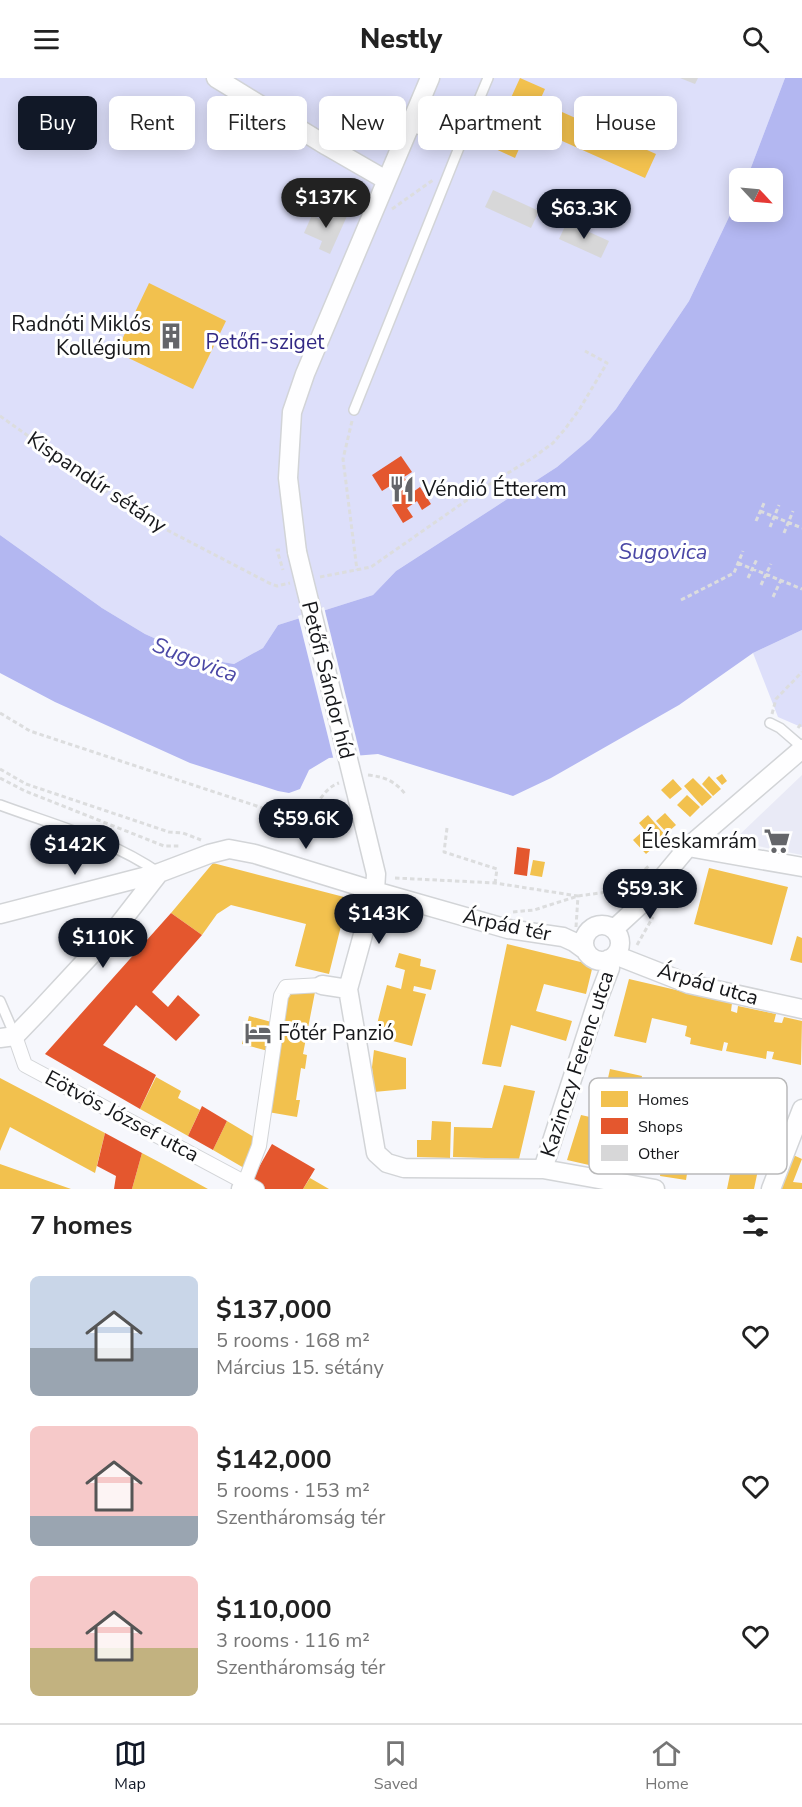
<!DOCTYPE html>
<html lang="en">
<head>
<meta charset="utf-8">
<style>
  :root { --surface:#fff; --page:#f2f2f2; --text:#222; --muted:#767676; --line:#e0e0e0; --accent:#111827 }
  body { margin:0; font-family:"Nunito Sans",sans-serif; background:var(--page); color:var(--text); height:100vh; display:flex; flex-direction:column; font-size:22px; white-space:nowrap }
  * { box-sizing:border-box; margin:0 }
  p { font-size:20px; color:var(--muted) }
  .icon { flex:none; width:33px; height:33px; fill:none; stroke:currentColor; stroke-width:2; stroke-linecap:round; stroke-linejoin:round }
  .map { position:relative; height:1111px; overflow:hidden }
  .details { display:flex; flex-direction:column; background:var(--surface); flex:1 }
  .details>* { flex:none }
  .guide { position:absolute; left:18px; top:18px; width:766px; height:54px; display:flex; gap:12px }
  .needle { width:39px; rotate:116deg }
  .fabs { position:absolute; left:729px; top:90px; display:grid; gap:12px }
  .fabs a { display:grid; place-items:center; width:54px; height:54px; border-radius:9px; background:var(--surface); box-shadow:0 3px 15px #0003; font-size:30px }
  .price { position:absolute; translate:-50% -51px; padding:0 14px; border-radius:21px; background:var(--accent); color:#fff; font-size:20px; line-height:39px; filter:drop-shadow(0 2px 3px #0008) }
  .price::after { content:''; position:absolute; left:50%; top:36px; width:18px; height:14px; margin-left:-9px; background:inherit; clip-path:polygon(0 0,100% 0,50% 100%) }
  .price.current { background:#222; color:#fff }
  ul { padding:0; list-style:none }
  li { display:flex; align-items:center; gap:18px; height:150px; padding:0 30px }
  li span { display:grid; place-items:center; flex:none; width:168px; height:120px; border-radius:9px; color:#555 }
  li>.icon { margin-inline-start:auto }
  span .icon { width:72px; height:72px; fill:#fffc; stroke-width:1 }
  li b { font-size:26px }
  h2 { display:flex; justify-content:space-between; align-items:center; height:72px; padding:0 30px; font-size:26px }
  .pill { padding:0 21px; border-radius:9px; background:var(--surface); box-shadow:0 3px 15px #0003; font-size:21px; line-height:54px }
  .pill.current { background:var(--accent); color:#fff }
  header { display:flex; justify-content:space-between; align-items:center; height:78px; padding:0 30px; background:var(--surface); font-size:27px; font-weight:800 }
  .dock { display:flex; justify-content:space-around; align-items:center; height:84px; border-top:2px solid var(--line); background:var(--surface); font-size:16px; color:var(--muted) }
  .dock a { display:grid; justify-items:center; gap:3px }
  .dock .current { color:var(--accent) }
  .map>svg:first-child { display:block }
  .built { fill:#e9eaf6 }
  .green { fill:#dddffa }
  .water { fill:#b3b7f1 }
  .pier { fill:#f6f7fc }
  .homes { fill:#f2c14e }
  .shops { fill:#e4572e }
  .building { fill:#d7d7d8 }
  .lines { fill:none; stroke-linecap:round; stroke-linejoin:round }
  .service-casing { stroke:#d2d4d7; stroke-width:12 }
  .pedestrian-casing { stroke:#d2d4d7; stroke-width:16 }
  .minor-casing { stroke:#d2d4d7; stroke-width:21 }
  .path { stroke:#dcddde; stroke-width:3; stroke-dasharray:4.5 3; stroke-linecap:butt }
  .service { stroke:#fefeff; stroke-width:9 }
  .pedestrian { stroke:#fefeff; stroke-width:14 }
  .minor { stroke:#fefeff; stroke-width:18 }
  .minor-bridge-casing { stroke:#d2d4d7; stroke-width:21; stroke-linecap:butt }
  .minor-bridge { stroke:#fefeff; stroke-width:18 }
  .labels { text-anchor:middle; dominant-baseline:central; stroke-width:6; stroke-linejoin:round; paint-order:stroke }
  .poi-label { font-size:21px; fill:#16171a; stroke:#fff; text-anchor:end }
  .park-label { font-size:21px; fill:#322984; stroke:#fff }
  .street-label { font-size:21px; fill:#16171a; stroke:#fff }
  .water-label { font-size:22px; font-style:italic; fill:#4b48a6; stroke:#fff }
  .key { fill:#fff; stroke:#b9b9ba; stroke-width:1.5 }
  .key-label { font-size:16px; fill:#16171a }
</style>
</head>
<body>
<header><svg class="icon" aria-label="menu" viewBox="0 0 24 24"><path d="M4 6h16M4 12h16M4 18h16"/></svg>Nestly<svg class="icon" aria-label="search" viewBox="0 0 24 24"><circle cx="10" cy="10" r="6"/><path d="M15 15l6 6"/></svg></header>
<div class="map">
<svg width="802" height="1111" viewBox="0 0 802 1111">
  <rect width="100%" height="100%" fill="#f6f7fc"/>
  <path class="built" d="M802 697V777L733 763Z"/>
  <path class="green" d="M0 0H785L747 100H740L739 118 689 223 616 331 590 361 557 389 396 493 373 517 278 547 263 570 234 586 199 580 145 556 102 530 0 457Z
    M802 552V649H801L778 639 753 575Z"/>
  <path class="water" d="M785 0H802V552L753 575 679 627 551 700 513 718 378 676 329 680 309 692 300 711 289 715 278 713 190 685 55 624 0 595V457L102 530 145 556 199 580 234 586 263 570 278 547 373 517 396 493 557 389 590 361 616 331 689 223 739 118 740 134H772V100H747Z"/>
  <path class="pier" d="M324 529 361 680 334 683 298 538Z"/>
  <path class="homes" d="M520 0 545 11 536 31 559 42 562 34 656 76 645 100 551 58 555 49 533 39 515 80 489 68Z
    M149 205 226 243 193 311 116 274Z
    M722 696 727 703 722 707 716 700Z
    M709 698 721 711 713 718 702 706Z
    M693 700 712 719 702 728 684 708Z
    M673 701 682 711 670 721 661 712Z
    M687 717 700 729 690 739 677 727Z
    M665 735 676 747 667 755 656 743Z
    M648 737 666 758 656 765 639 745Z
    M642 754 655 768 646 776 633 762Z
    M533 782 545 784 542 799 530 797Z
    M213 785 348 820 329 896 295 888 306 846 231 827 217 836 202 857 171 835Z
    M709 790 788 809 772 867 694 846Z
    M797 858 802 860V885L790 882Z
    M507 866 593 887 586 916 544 906 536 933 572 943 566 963 511 947 501 989 482 986Z
    M399 875 421 881 420 888 436 892 431 912 414 908 413 913 426 916 412 968 374 958 387 907 401 911 405 892 395 889Z
    M629 901 732 925 731 933 737 935 738 928 776 936 774 944 782 945 784 939 802 943 801 987 772 981 774 974 767 973 766 981 726 973 728 965 724 964 722 973 690 966 691 960 685 958 687 948 652 940 646 965 614 958Z
    M289 912 315 914 303 976 307 977 305 991 301 990 296 1022H300L297 1039 268 1034Z
    M249 938 275 945 268 973 242 966Z
    M374 972 406 980V1011L374 1014 372 989Z
    M610 991 642 998 622 1089 590 1082 589 1087 567 1082 581 1037 599 1041Z
    M156 999 181 1013 178 1020 200 1032 188 1058 140 1031Z
    M0 1000 105 1055 95 1095 10 1049 0 1073Z
    M504 1007 535 1013 519 1081 453 1079 454 1049 492 1050Z
    M227 1043 259 1062 244 1090 213 1072Z
    M432 1043 451 1044 450 1080 417 1079V1062H431Z
    M667 1054 693 1059 686 1102 660 1098Z
    M736 1067 762 1073 754 1111H727Z
    M142 1075 159 1084 208 1111H132Z
    M791 1076 802 1081 793 1104 802 1105V1111H777Z
    M0 1086 71 1111H0Z
    M310 1100 329 1111H303Z"/>
  <path class="shops" d="M401 378 412 394 404 399 413 414 420 409 431 426 422 432 417 423 407 430 413 439 403 445 392 427 400 423 390 408 382 413 372 397Z
    M517 769 530 771 527 798 514 796Z
    M171 835 202 857 152 914 168 929 178 917 200 937 176 963 136 927 103 967 156 997 140 1031 45 976Z
    M202 1028 227 1043 213 1072 188 1058Z
    M105 1055 142 1075 132 1111H114L116 1098 97 1088Z
    M272 1066 315 1091 303 1111H265L251 1103Z"/>
  <path class="building" d="M680 0H698L695 6Z
    M493 112 539 133 531 150 485 129Z
    M330 130 347 138 330 176 319 171 322 163 304 155 312 137 324 143Z
    M567 144 609 163 601 180 559 161Z"/>
  <g class="lines">
    <g class="service-casing">
      <path id="service" d="M410 48 460 67
        M354 332 460 67 488 0
        M770 645 780 650 802 669
        M0 727C54 747 112 762 159 795
        M0 923 15 958"/>
    </g>
    <g class="pedestrian-casing">
      <path id="pedestrian" d="M15 958 25 987 257 1111
        M245 1104 259 1068 281 918 286 909 322 907"/>
    </g>
    <g class="minor-casing">
      <path id="minor" d="M216 0 327 68 386 102
        M297 474 288 400 292 334 305 296 430 0
        M360 730 376 796 375 813 348 911 376 1075 387 1085 404 1090 543 1091 655 1111
        M688 769 802 789
        M0 836 159 795 209 776 229 771 255 776 375 813 508 851 563 859 574 864 585 872
        M584 865a18 18 0 1 1 36 0a18 18 0 1 1-36 0Z
        M614 851 639 828 688 769 802 671
        M615 877 689 906 802 931
        M322 907 348 911
        M0 960 15 958 40 932 117 849 159 795
        M543 1091 597 924 610 890 609 881
        M241 1111 245 1104
        M771 1111 802 1031"/>
    </g>
    <path class="path" d="M392 131 433 102
      M0 338 144 440 269 505 277 508 290 505
      M352 343 343 381 357 492
      M760 433 802 450
      M756 443 765 423
      M770 449 779 427
      M784 455 793 433
      M280 472H277L283 492
      M738 485 802 511
      M320 499 371 489 490 406 534 379 553 365 565 351 579 332 607 285 585 273
      M748 500 757 481
      M761 507 771 486
      M773 519 781 502
      M681 522 734 495 743 473
      M0 635 30 653 284 737C321 740 316 713 339 705
      M772 636 776 621 802 594
      M798 650 802 644
      M0 691 26 706 169 754 183 755 201 762
      M368 697C385 699 395 703 406 717
      M0 700 25 713 164 768H180
      M447 750 444 774 497 791 495 805
      M395 800 495 805 578 818
      M513 834 534 832 578 818 622 812 650 787
      M576 849 578 818
      M637 867 653 839"/>
    <use href="#service" class="service"/>
    <use href="#pedestrian" class="pedestrian"/>
    <use href="#minor" class="minor"/>
    <g class="minor-bridge-casing">
      <path id="minor-bridge" d="M297 474 360 730"/>
    </g>
    <use href="#minor-bridge" class="minor-bridge"/>
  </g>
  <defs>
    <g id="building-bare" transform="scale(2.07)"><path d="M-4-6H4V6H1V3H-1V6H-4ZM-2.5-4.3h1.7v1.8h-1.7ZM.8-4.3h1.7v1.8H.8ZM-2.5-1h1.7V.8h-1.7ZM.8-1h1.7V.8H.8Z" fill="#646569" stroke="#fff" stroke-width="2.5" paint-order="stroke"/></g>
    <g id="restaurant-bare" transform="scale(2.07)"><path d="M-5-6h1v4h1v-4h1v4h1v-4h1v5L-1.5 .5V6h-2V.5L-5-1ZM5-6V6H3V1.5H1.5Q1.5-4 5-6Z" fill="#646569" stroke="#fff" stroke-width="2.5" paint-order="stroke"/></g>
    <g id="supermarket-bare" transform="scale(2.07)"><path d="M-6-5.5h2.5l.6 2H6L4.5 2H-2.5L-4.4-4H-6ZM-1.5 3.2a1.3 1.3 0 1 0 .1 0ZM3 3.2a1.3 1.3 0 1 0 .1 0Z" fill="#646569" stroke="#fff" stroke-width="2.5" paint-order="stroke"/></g>
    <g id="hotel-bare" transform="scale(2.07)"><path d="M-6-4.5h1.5V1H6V5H4.5V3h-9V5H-6ZM-4 0a1.8 1.8 0 1 1 3.6 0ZM.5 0V-2.5h3Q6-2.5 6 0Z" fill="#646569" stroke="#fff" stroke-width="2.5" paint-order="stroke"/></g>
  </defs>
  <g fill-rule="evenodd">
    <use href="#building-bare" x="171" y="258"/>
    <use href="#restaurant-bare" x="402" y="411"/>
    <use href="#supermarket-bare" x="777" y="763"/>
    <use href="#hotel-bare" x="258" y="955"/>
  </g>
  <g class="labels">
    <g class="poi-label">
      <text x="151" y="246">Radnóti Miklós<tspan x="151" dy="24">Kollégium</tspan></text>
      <text x="422" y="411" text-anchor="start">Véndió Étterem</text>
      <text x="757" y="763">Éléskamrám</text>
      <text x="278" y="955" text-anchor="start">Főtér Panzió</text>
    </g>
    <g class="park-label">
      <text x="265" y="264">Petőfi-sziget</text>
    </g>
    <g class="street-label">
      <text transform="translate(97 404) rotate(34)">Kispandúr sétány</text>
      <text transform="translate(328 602) rotate(76)">Petőfi Sándor híd</text>
      <text transform="translate(507 847) rotate(12)">Árpád tér</text>
      <text transform="translate(708 906) rotate(16)">Árpád utca</text>
      <text transform="translate(577 986) rotate(-72)">Kazinczy Ferenc utca</text>
      <text transform="translate(122 1038) rotate(28)">Eötvös József utca</text>
    </g>
    <g class="water-label">
      <text x="663" y="474">Sugovica</text>
      <text transform="translate(195 582) rotate(21)">Sugovica</text>
    </g>
  </g>
  <rect x="589" y="1000" width="198" height="96" rx="9" class="key"/>
  <rect x="601" y="1013" width="27" height="16" fill="#f2c14e"/>
  <rect x="601" y="1040" width="27" height="16" fill="#e4572e"/>
  <rect x="601" y="1067" width="27" height="16" fill="#d7d7d8"/>
  <g class="key-label">
    <text x="638" y="1027">Homes</text>
    <text x="638" y="1054">Shops</text>
    <text x="638" y="1081">Other</text>
  </g>
</svg>
<div class="fabs">
<a><svg class="needle" viewBox="-14 -14 28 28"><path d="M0-13l5 13h-10z" fill="#e53935"/><path d="M0 13l5-13h-10z" fill="#767676"/></svg></a>
</div>
<b class="price current" style="left:326px;top:151px">$137K</b>
<b class="price" style="left:584px;top:162px">$63.3K</b>
<b class="price" style="left:306px;top:772px">$59.6K</b>
<b class="price" style="left:75px;top:798px">$142K</b>
<b class="price" style="left:650px;top:842px">$59.3K</b>
<b class="price" style="left:379px;top:867px">$143K</b>
<b class="price" style="left:103px;top:891px">$110K</b>
<div class="guide">
<a class="pill current">Buy</a>
<a class="pill">Rent</a>
<a class="pill">Filters</a>
<a class="pill">New</a>
<a class="pill">Apartment</a>
<a class="pill">House</a>
</div>
</div>
<section class="details">
<h2>7 homes<svg class="icon" aria-label="filters" viewBox="0 0 24 24"><path d="M4 7h16M4 17h16"/><circle cx="9" cy="7" r="2"/><circle cx="15" cy="17" r="2"/></svg></h2>
<ul>
<li><span style="background:linear-gradient(#c9d6e8 60%,#9aa5b1 0)"><svg class="icon" aria-label="home" viewBox="0 0 24 24"><path d="M3 11l9-7 9 7M6 9v11h12V9"/></svg></span><div><b>$137,000</b><p>5 rooms · 168 m²</p><p>Március 15. sétány</p></div><svg class="icon" aria-label="heart" viewBox="0 0 24 24"><path d="M12 20l-8-8c-3-5 5-10 8-4 3-6 11-1 8 4z"/></svg></li>
<li><span style="background:linear-gradient(#f6c9c9 75%,#9aa5b1 0)"><svg class="icon" aria-label="home" viewBox="0 0 24 24"><path d="M3 11l9-7 9 7M6 9v11h12V9"/></svg></span><div><b>$142,000</b><p>5 rooms · 153 m²</p><p>Szentháromság tér</p></div><svg class="icon" aria-label="heart" viewBox="0 0 24 24"><path d="M12 20l-8-8c-3-5 5-10 8-4 3-6 11-1 8 4z"/></svg></li>
<li><span style="background:linear-gradient(#f6c9c9 60%,#c2b280 0)"><svg class="icon" aria-label="home" viewBox="0 0 24 24"><path d="M3 11l9-7 9 7M6 9v11h12V9"/></svg></span><div><b>$110,000</b><p>3 rooms · 116 m²</p><p>Szentháromság tér</p></div><svg class="icon" aria-label="heart" viewBox="0 0 24 24"><path d="M12 20l-8-8c-3-5 5-10 8-4 3-6 11-1 8 4z"/></svg></li>
</ul>
</section>
<nav class="dock">
<a class="current"><svg class="icon" aria-label="map" viewBox="0 0 24 24"><path d="M3 6l6-2 6 2 6-2v14l-6 2-6-2-6 2zM9 4v14M15 6v14"/></svg>Map</a>
<a><svg class="icon" aria-label="saved" viewBox="0 0 24 24"><path d="M7 4h10v16l-5-4-5 4z"/></svg>Saved</a>
<a><svg class="icon" aria-label="home" viewBox="0 0 24 24"><path d="M3 11l9-7 9 7M6 9v11h12V9"/></svg>Home</a>
</nav>
</body>
</html>
